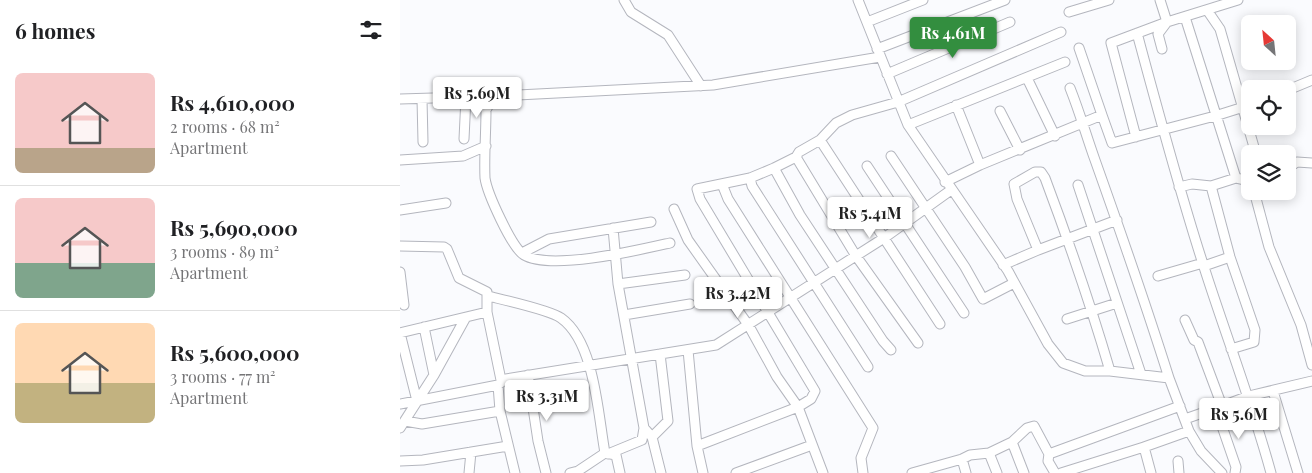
<!DOCTYPE html>
<html lang="en">
<head>
<meta charset="utf-8">
<style>
  :root { --surface:#fff; --page:#f6f6f6; --text:#202124; --muted:#757577; --line:#e0e0e0; --accent:#338e3f }
  body { margin:0; font-family:"Playfair Display",serif; background:var(--page); color:var(--text); height:100vh; display:flex; flex-direction:column; font-size:19px; white-space:nowrap }
  * { box-sizing:border-box; margin:0 }
  p { font-size:16px; color:var(--muted) }
  .icon { flex:none; width:28px; height:28px; fill:none; stroke:currentColor; stroke-width:2; stroke-linecap:round; stroke-linejoin:round }
  .map { position:relative; flex:1; overflow:hidden }
  .sheet { display:flex; flex-direction:column; background:var(--surface); width:400px }
  .sheet>* { flex:none }
  .needle { width:32px; rotate:333deg }
  .tools { position:absolute; left:841px; top:15px; display:grid; gap:10px }
  .tools a { display:grid; place-items:center; width:55px; height:55px; border-radius:8px; background:var(--surface); box-shadow:0 2px 12px #0003; font-size:25px }
  .price { position:absolute; translate:-50% -42px; padding:0 11px; border-radius:5px; background:#fff; color:#222; font-size:16px; line-height:32px; filter:drop-shadow(0 1px 2px #0008) }
  .price::after { content:''; position:absolute; left:50%; top:30px; width:15px; height:11px; margin-left:-8px; background:inherit; clip-path:polygon(0 0,100% 0,50% 100%) }
  .price.on { background:var(--accent); color:#fff }
  ul { padding:0; list-style:none }
  li { display:flex; align-items:center; gap:15px; height:125px; padding:0 15px }
  li+li { border-top:1px solid var(--line) }
  li span { display:grid; place-items:center; flex:none; width:140px; height:100px; border-radius:8px; color:#555 }
  li>.icon { margin-inline-start:auto }
  span .icon { width:60px; height:60px; fill:#fffc; stroke-width:1 }
  li b { font-size:21px }
  h2 { display:flex; justify-content:space-between; align-items:center; height:60px; padding:0 15px; font-size:21px }
  main { display:flex; flex:1; min-height:0 }
  .map>svg:first-child { display:block }
  .lines { fill:none; stroke-linecap:round; stroke-linejoin:round }
  .minor-casing { stroke:#b4b6be; stroke-width:11 }
  .minor { stroke:#fff; stroke-width:9 }
</style>
</head>
<body>
<main>
<section class="sheet">
<h2>6 homes<svg class="icon" aria-label="filters" viewBox="0 0 24 24"><path d="M4 7h16M4 17h16"/><circle cx="9" cy="7" r="2"/><circle cx="15" cy="17" r="2"/></svg></h2>
<ul>
<li><span style="background:linear-gradient(#f6c9c9 75%,#b9a48a 0)"><svg class="icon" aria-label="home" viewBox="0 0 24 24"><path d="M3 11l9-7 9 7M6 9v11h12V9"/></svg></span><div><b>Rs 4,610,000</b><p>2 rooms · 68 m²</p><p>Apartment</p></div></li>
<li><span style="background:linear-gradient(#f6c9c9 65%,#7fa58c 0)"><svg class="icon" aria-label="home" viewBox="0 0 24 24"><path d="M3 11l9-7 9 7M6 9v11h12V9"/></svg></span><div><b>Rs 5,690,000</b><p>3 rooms · 89 m²</p><p>Apartment</p></div></li>
<li><span style="background:linear-gradient(#ffd9b3 60%,#c2b280 0)"><svg class="icon" aria-label="home" viewBox="0 0 24 24"><path d="M3 11l9-7 9 7M6 9v11h12V9"/></svg></span><div><b>Rs 5,600,000</b><p>3 rooms · 77 m²</p><p>Apartment</p></div></li>
</ul>
</section>
<div class="map">
<svg width="912" height="473" viewBox="0 0 912 473">
  <rect width="100%" height="100%" fill="#fafbfe"/>
  <g class="lines">
    <g class="minor-casing">
      <path id="minor" d="M224 0 231 12 268 35 301 86
        M458 0 508 125 608 271 648 344 663 363 685 371H710L769 378 789 431 801 451 822 473
        M760 0 767 22 758 34 762 49
        M807 10 820 29 856 154
        M669 12 709 0
        M467 22 523 0
        M737 33C758 111 779 190 804 267 826 336 852 403 871 473
        M477 49 605 0
        M487 74 610 22
        M627 78 655 136
        M670 88C680 113 686 135 695 160 721 233 746 305 769 378
        M888 90 912 80
        M0 99 66 97 86 106
        M22 99 23 142
        M600 111 620 150
        M702 115 712 143 815 116 850 105
        M508 125 665 62
        M736 137 711 43 767 22 838 0
        M64 139 66 97
        M420 140 540 324
        M491 156 565 267 583 299 614 283
        M396 157 456 256 518 343
        M0 160 63 156 86 146
        M580 165 702 115 679 48
        M467 166 564 313
        M374 168 400 215 483 341 491 350
        M888 168 897 162 912 163
        M350 178 352 186 468 367
        M836 178 850 181
        M545 182 580 165 556 105
        M322 184 328 199 473 428 461 458 463 473
        M678 185 741 374
        M811 186 830 257 855 330 854 342 831 349
        M779 187 792 184 811 186 836 178 785 17
        M854 191 869 247 901 325 912 365
        M274 209 288 240 349 326 377 377 398 407 423 473
        M0 210 46 203
        M213 228 218 284 244 428 252 437 261 473
        M270 243C239 250 151 271 124 255 112 248 87 193 85 178 84 156 86 132 86 110L92 99 100 96 313 85 480 57
        M0 246 44 247 47 249 59 278 87 292V312
        M122 253 149 239 251 222
        M603 265 638 250
        M804 266 830 257
        M0 272 4 305
        M758 276 803 263
        M218 284 285 275
        M88 296C104 300 150 310 161 318 195 342 198 415 205 453
        M224 315 290 304
        M667 319 717 303
        M785 320 794 340 798 342 822 406 785 419
        M24 327 34 375
        M0 333 87 312 101 380
        M0 333 17 401
        M288 350 297 446 398 407 411 399 415 391 300 199 297 189 350 178 374 168 396 157 399 152 420 140 436 123 452 115 498 102 661 32
        M710 371C691 306 669 242 645 178L641 172H635L614 184 617 199 638 250 717 220
        M128 375 138 441 146 473
        M98 385 100 411 115 473
        M873 391 898 473
        M0 404 98 385 106 379 316 345 484 238 551 190
        M822 406 849 396 912 381
        M816 409 836 467 835 473
        M5 421 22 424 100 411
        M0 428 34 375 66 317
        M252 437 268 421 260 354
        M612 442 624 473
        M297 446 303 473
        M589 453 597 473
        M208 454 242 440 244 428
        M649 454 780 406
        M562 459 566 473
        M0 461 23 460 108 446
        M778 461 779 473
        M69 473 71 452
        M170 473 178 471 205 453 216 455 220 473
        M336 473 412 445
        M512 473 562 459 570 455 589 453 612 442 627 428 634 426 649 454 648 461 655 473
        M661 473 744 447
        M751 473 744 447 789 431"/>
    </g>
    <use href="#minor" class="minor"/>
  </g>
</svg>
<div class="tools">
<a><svg class="needle" viewBox="-14 -14 28 28"><path d="M0-13l5 13h-10z" fill="#e53935"/><path d="M0 13l5-13h-10z" fill="#757577"/></svg></a>
<a><svg class="icon" aria-label="locate" viewBox="0 0 24 24"><circle cx="12" cy="12" r="6"/><path d="M12 2v4M12 18v4M2 12h4M18 12h4"/></svg></a>
<a><svg class="icon" aria-label="layers" viewBox="0 0 24 24"><path d="M12 4l9 5-9 5-9-5zM3 14l9 5 9-5"/></svg></a>
</div>
<b class="price on" style="left:553px;top:59px">Rs 4.61M</b>
<b class="price" style="left:77px;top:119px">Rs 5.69M</b>
<b class="price" style="left:470px;top:239px">Rs 5.41M</b>
<b class="price" style="left:338px;top:319px">Rs 3.42M</b>
<b class="price" style="left:147px;top:422px">Rs 3.31M</b>
<b class="price" style="left:839px;top:440px">Rs 5.6M</b>
</div>
</main>
</body>
</html>
